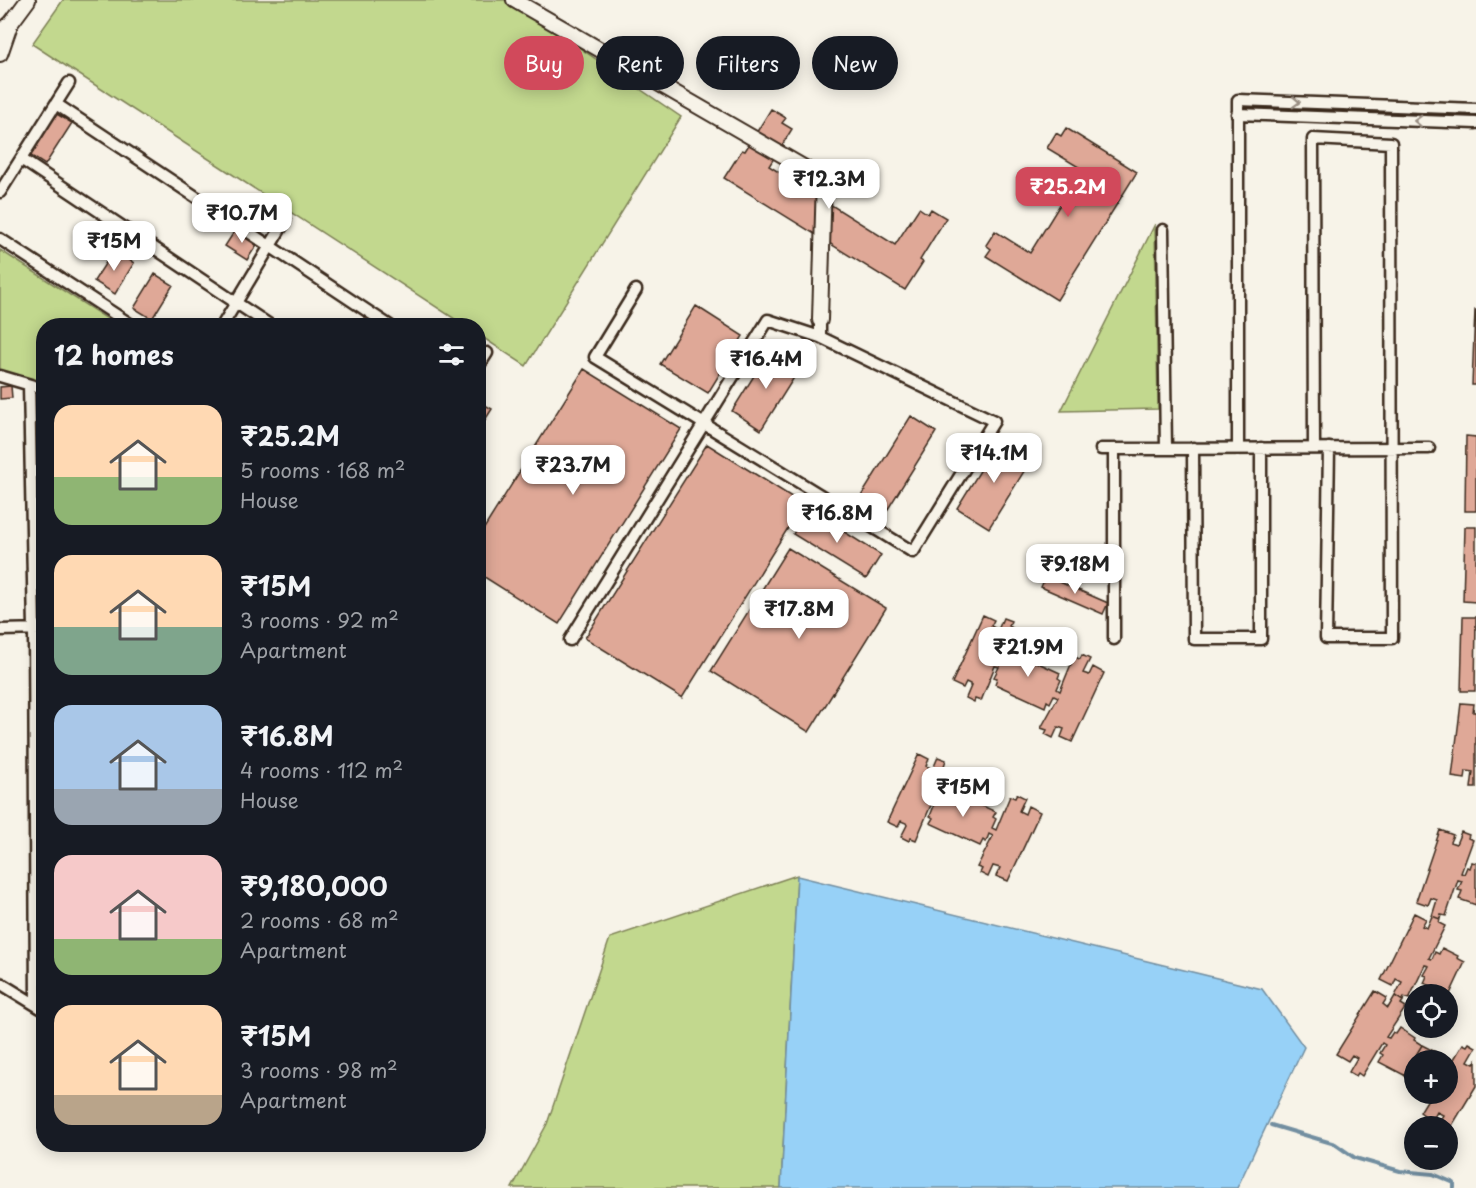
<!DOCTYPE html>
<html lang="en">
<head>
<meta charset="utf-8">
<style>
  :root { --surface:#171b24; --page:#242831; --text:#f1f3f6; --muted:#9ea1a6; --accent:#d1495b }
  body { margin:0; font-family:"Playpen Sans",sans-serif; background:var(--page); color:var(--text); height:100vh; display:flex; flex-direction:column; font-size:22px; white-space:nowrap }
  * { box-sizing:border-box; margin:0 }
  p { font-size:20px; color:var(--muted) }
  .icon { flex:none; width:33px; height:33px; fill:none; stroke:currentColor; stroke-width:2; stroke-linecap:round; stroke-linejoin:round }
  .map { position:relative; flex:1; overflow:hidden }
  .panel { position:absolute; left:36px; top:318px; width:450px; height:834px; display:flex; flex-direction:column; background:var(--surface); border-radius:24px; box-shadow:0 3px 15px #0003 }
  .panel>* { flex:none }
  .guide { position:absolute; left:504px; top:36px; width:570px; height:54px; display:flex; gap:12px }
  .buttons { position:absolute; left:1404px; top:984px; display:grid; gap:12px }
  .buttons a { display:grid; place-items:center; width:54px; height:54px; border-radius:50%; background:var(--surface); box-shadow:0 3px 15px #0003; font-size:30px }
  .price { position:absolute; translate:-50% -51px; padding:0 14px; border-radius:12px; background:#fff; color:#222; font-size:20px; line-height:39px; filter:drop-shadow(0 2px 3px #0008) }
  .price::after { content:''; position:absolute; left:50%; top:36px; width:18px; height:14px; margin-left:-9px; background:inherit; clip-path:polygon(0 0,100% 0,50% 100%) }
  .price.on { background:var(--accent); color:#fff }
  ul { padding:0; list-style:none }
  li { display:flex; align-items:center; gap:18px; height:150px; padding:0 18px }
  li span { display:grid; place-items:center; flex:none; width:168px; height:120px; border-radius:18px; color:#555 }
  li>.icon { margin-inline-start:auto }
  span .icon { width:72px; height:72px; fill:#fffc; stroke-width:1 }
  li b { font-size:26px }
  h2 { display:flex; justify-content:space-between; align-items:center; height:72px; padding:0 18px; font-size:26px }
  .tag { padding:0 21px; border-radius:27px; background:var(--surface); box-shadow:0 3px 15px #0003; font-size:21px; line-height:54px }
  .tag.on { background:var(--accent); color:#fff }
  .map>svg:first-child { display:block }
  .green { fill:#c2d88e; stroke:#7e8156; stroke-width:1.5 }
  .water { fill:#97d1f7; stroke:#728ea0; stroke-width:1.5 }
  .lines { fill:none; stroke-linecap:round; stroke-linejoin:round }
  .stream { stroke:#728ea0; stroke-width:4 }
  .building { fill:#dfa897; stroke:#3b2a1e; stroke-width:1.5 }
  .minor-casing { stroke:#3b2a1e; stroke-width:15 }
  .tertiary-casing { stroke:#3b2a1e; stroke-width:18 }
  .minor { stroke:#f7f3e8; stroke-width:10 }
  .tertiary { stroke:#f7f3e8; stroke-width:14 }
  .oneway { stroke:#998e83 }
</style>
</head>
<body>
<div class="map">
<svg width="1476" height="1188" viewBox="0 0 1476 1188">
  <rect width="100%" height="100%" fill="#f7f3e8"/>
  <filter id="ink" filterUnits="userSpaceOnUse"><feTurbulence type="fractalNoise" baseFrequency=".0167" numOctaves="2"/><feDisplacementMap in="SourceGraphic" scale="12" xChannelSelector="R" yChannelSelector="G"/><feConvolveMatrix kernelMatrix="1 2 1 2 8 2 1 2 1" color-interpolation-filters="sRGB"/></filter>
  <g filter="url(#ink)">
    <path class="green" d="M63 0H509L681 117 526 366 479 335 478 326 464 325 32 44Z
      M1155 224 1158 409 1061 411Z
      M0 250 117 325 44 326 43 382 0 370Z
      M797 875 781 1188H512L547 1124 610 938Z"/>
    <path class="water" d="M797 876 1262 989 1304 1047 1237 1188H781Z"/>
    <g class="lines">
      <path class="stream" d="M1271 1125 1335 1144 1355 1158 1400 1171 1433 1174 1454 1183V1188"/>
    </g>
    <path class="building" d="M771 109 786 118 782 123 792 129 769 166 895 245 919 208 928 214 931 209 946 218 920 260 923 262 905 290 724 178 742 150 745 151Z
      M55 113 72 123 45 165 28 154Z
      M1066 128 1137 172 1057 300 986 256 991 249 986 245 995 231 1030 253 1082 169 1047 148 1056 133 1061 136Z
      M236 229 258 243 247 260 225 246Z
      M114 250 134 263 115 294 94 281Z
      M155 274 173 285 152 319 134 308Z
      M696 306 743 336 708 393 660 364Z
      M1475 310H1476V385H1472Z
      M770 350 800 368 761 430 732 411Z
      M584 369 681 429 559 624 478 573V538Z
      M11 386 12 398 0 399V387Z
      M478 401 492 409 480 428 478 427Z
      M911 416 936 432 883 517 858 501Z
      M1466 436 1476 437V511H1465Z
      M999 440 1031 460 989 528 957 508Z
      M707 444 803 504 682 698 585 638Z
      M808 509 881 555 866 579 793 534Z
      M1465 527H1476V602L1463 601Z
      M788 548 886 608 809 732 711 671Z
      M1046 576 1108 603 1103 614 1041 587Z
      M983 615 994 620 991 626 998 630 1003 618 1011 621 1009 626 1014 629 998 660 1001 661 1005 654 1008 656 1010 650 1060 673 1058 678 1061 680 1057 689 1060 691 1074 657 1080 659 1082 655 1090 659 1083 673 1089 675 1093 667 1104 673 1072 742 1061 737 1064 729 1058 727 1053 738 1045 734 1047 730 1041 728 1058 697 1054 695 1050 703 1047 701 1045 707 995 684 997 678 994 677 999 667 995 666 981 701 975 699 974 702 966 698 971 686H970V684L966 682 963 688 952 683Z
      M1463 617H1476L1475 691H1461Z
      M1461 703 1474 704 1473 712H1476V788H1471L1473 772 1466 771 1465 779 1452 777Z
      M919 754 929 759 926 766 933 769 938 757 946 760 944 766 949 768 934 799 937 800 940 793 943 795 946 789 996 812 993 817 996 819 992 828 996 830 1010 796 1015 798 1017 794 1025 798 1019 811 1025 814 1028 806 1040 812 1008 881 996 876 1000 868 993 866 988 877 980 873 982 869 977 867 993 836 989 834 986 842 983 840 980 846 930 823 933 818 930 816 934 806 931 805 916 840 911 838 909 841 901 837 907 825 906 823 901 821 898 827 887 822Z
      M1440 830 1453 835 1450 842 1456 844 1461 832 1469 835 1468 838 1473 840 1461 873 1464 874 1467 867 1470 868 1472 862 1476 863V905L1459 899 1462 891 1458 890 1462 881 1458 880 1446 916 1441 915 1440 919 1432 916 1437 900 1431 898 1428 905 1416 901Z
      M1414 913 1426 919 1422 926 1427 928 1432 916 1440 919 1439 923 1445 926 1429 958 1432 959 1435 952 1439 954 1442 948 1458 956 1457 958 1465 962 1450 994 1424 983 1427 976 1424 975 1429 966 1425 965 1409 999 1404 997 1403 1001 1395 996 1402 982 1396 979 1393 986 1381 980Z
      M1375 991 1387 998 1383 1004 1388 1008 1395 996 1403 1001 1401 1004 1406 1007 1386 1037 1389 1038 1393 1032 1396 1034 1400 1028 1415 1038 1414 1040 1422 1045 1404 1075 1379 1062 1383 1055 1380 1053 1385 1045 1382 1043 1362 1076 1358 1073 1356 1076 1349 1072 1357 1058 1352 1055 1348 1061 1336 1054Z
      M1469 1043 1476 1047 1468 1061 1474 1064 1476 1061V1086L1450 1129 1439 1122 1443 1115 1437 1112 1431 1123 1423 1118 1424 1115 1420 1112 1431 1094H1448V1069L1463 1044 1467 1046Z
      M1422 1045 1447 1058 1445 1060H1414V1084L1404 1075Z"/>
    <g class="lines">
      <g class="minor-casing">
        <path id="minor" d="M56 104 390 326
          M1237 114 1476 123
          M21 159 271 326
          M0 192 69 83
          M1163 230 1166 448
          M0 239 133 326
          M636 290 595 357 913 552 994 421 820 337V320
          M222 326 285 221
          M478 367 487 353
          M0 376 44 389
          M29 385 34 629 36 1005
          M1193 448 1194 639H1261V448
          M1238 448V100L1476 109
          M1314 448 1313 139 1391 143 1392 638H1326L1329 448
          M1101 449 1429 448
          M1114 449V639
          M0 630 44 629
          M570 640 768 320 820 337
          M0 983 44 1010"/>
      </g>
      <g class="tertiary-casing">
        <path id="tertiary" d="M514 0 824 179 820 320
          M0 33 11 23 28 0
          M0 54 10 25"/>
      </g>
      <use href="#minor" class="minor"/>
      <use href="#tertiary" class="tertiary"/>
    </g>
    <defs><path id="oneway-chevron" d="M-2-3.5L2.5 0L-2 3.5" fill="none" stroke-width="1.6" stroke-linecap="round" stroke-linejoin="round" transform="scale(1.5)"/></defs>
    <g class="oneway">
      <use href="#oneway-chevron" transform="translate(1296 102) rotate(2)"/>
      <use href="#oneway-chevron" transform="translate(1418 121) rotate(-178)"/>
    </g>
  </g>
</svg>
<div class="buttons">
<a><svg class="icon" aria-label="locate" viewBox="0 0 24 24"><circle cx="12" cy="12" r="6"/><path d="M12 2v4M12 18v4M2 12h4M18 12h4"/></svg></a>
<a>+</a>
<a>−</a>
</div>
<b class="price" style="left:829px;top:210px">₹12.3M</b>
<b class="price on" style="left:1068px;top:218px">₹25.2M</b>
<b class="price" style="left:242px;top:244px">₹10.7M</b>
<b class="price" style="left:114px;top:272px">₹15M</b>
<b class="price" style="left:766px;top:390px">₹16.4M</b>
<b class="price" style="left:994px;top:484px">₹14.1M</b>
<b class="price" style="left:573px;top:496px">₹23.7M</b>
<b class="price" style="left:837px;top:544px">₹16.8M</b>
<b class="price" style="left:1075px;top:595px">₹9.18M</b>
<b class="price" style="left:799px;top:640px">₹17.8M</b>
<b class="price" style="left:1028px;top:678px">₹21.9M</b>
<b class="price" style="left:963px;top:818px">₹15M</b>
<div class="guide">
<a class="tag on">Buy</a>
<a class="tag">Rent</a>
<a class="tag">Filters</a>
<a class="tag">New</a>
</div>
<section class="panel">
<h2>12 homes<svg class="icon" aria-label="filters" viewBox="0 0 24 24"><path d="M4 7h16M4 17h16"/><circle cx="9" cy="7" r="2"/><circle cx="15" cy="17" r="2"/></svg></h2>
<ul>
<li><span style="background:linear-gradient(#ffd9b3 60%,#8fb573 0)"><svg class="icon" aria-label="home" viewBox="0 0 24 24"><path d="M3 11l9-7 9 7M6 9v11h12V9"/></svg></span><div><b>₹25.2M</b><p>5 rooms · 168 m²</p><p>House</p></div></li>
<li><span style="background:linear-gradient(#ffd9b3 60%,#7fa58c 0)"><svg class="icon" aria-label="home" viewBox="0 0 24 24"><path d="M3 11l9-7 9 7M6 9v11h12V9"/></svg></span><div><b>₹15M</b><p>3 rooms · 92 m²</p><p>Apartment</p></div></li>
<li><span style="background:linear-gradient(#a9c7e8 70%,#9aa5b1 0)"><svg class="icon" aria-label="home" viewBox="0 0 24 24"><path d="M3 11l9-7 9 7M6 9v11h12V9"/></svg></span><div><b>₹16.8M</b><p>4 rooms · 112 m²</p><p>House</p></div></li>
<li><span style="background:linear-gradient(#f6c9c9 70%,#8fb573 0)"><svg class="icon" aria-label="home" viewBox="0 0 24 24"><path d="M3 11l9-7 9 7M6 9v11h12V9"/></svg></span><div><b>₹9,180,000</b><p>2 rooms · 68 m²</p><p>Apartment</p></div></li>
<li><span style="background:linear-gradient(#ffd9b3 75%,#b9a48a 0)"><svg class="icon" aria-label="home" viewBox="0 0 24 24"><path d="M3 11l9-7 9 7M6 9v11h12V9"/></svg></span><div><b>₹15M</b><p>3 rooms · 98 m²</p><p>Apartment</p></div></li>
</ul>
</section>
</div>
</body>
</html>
